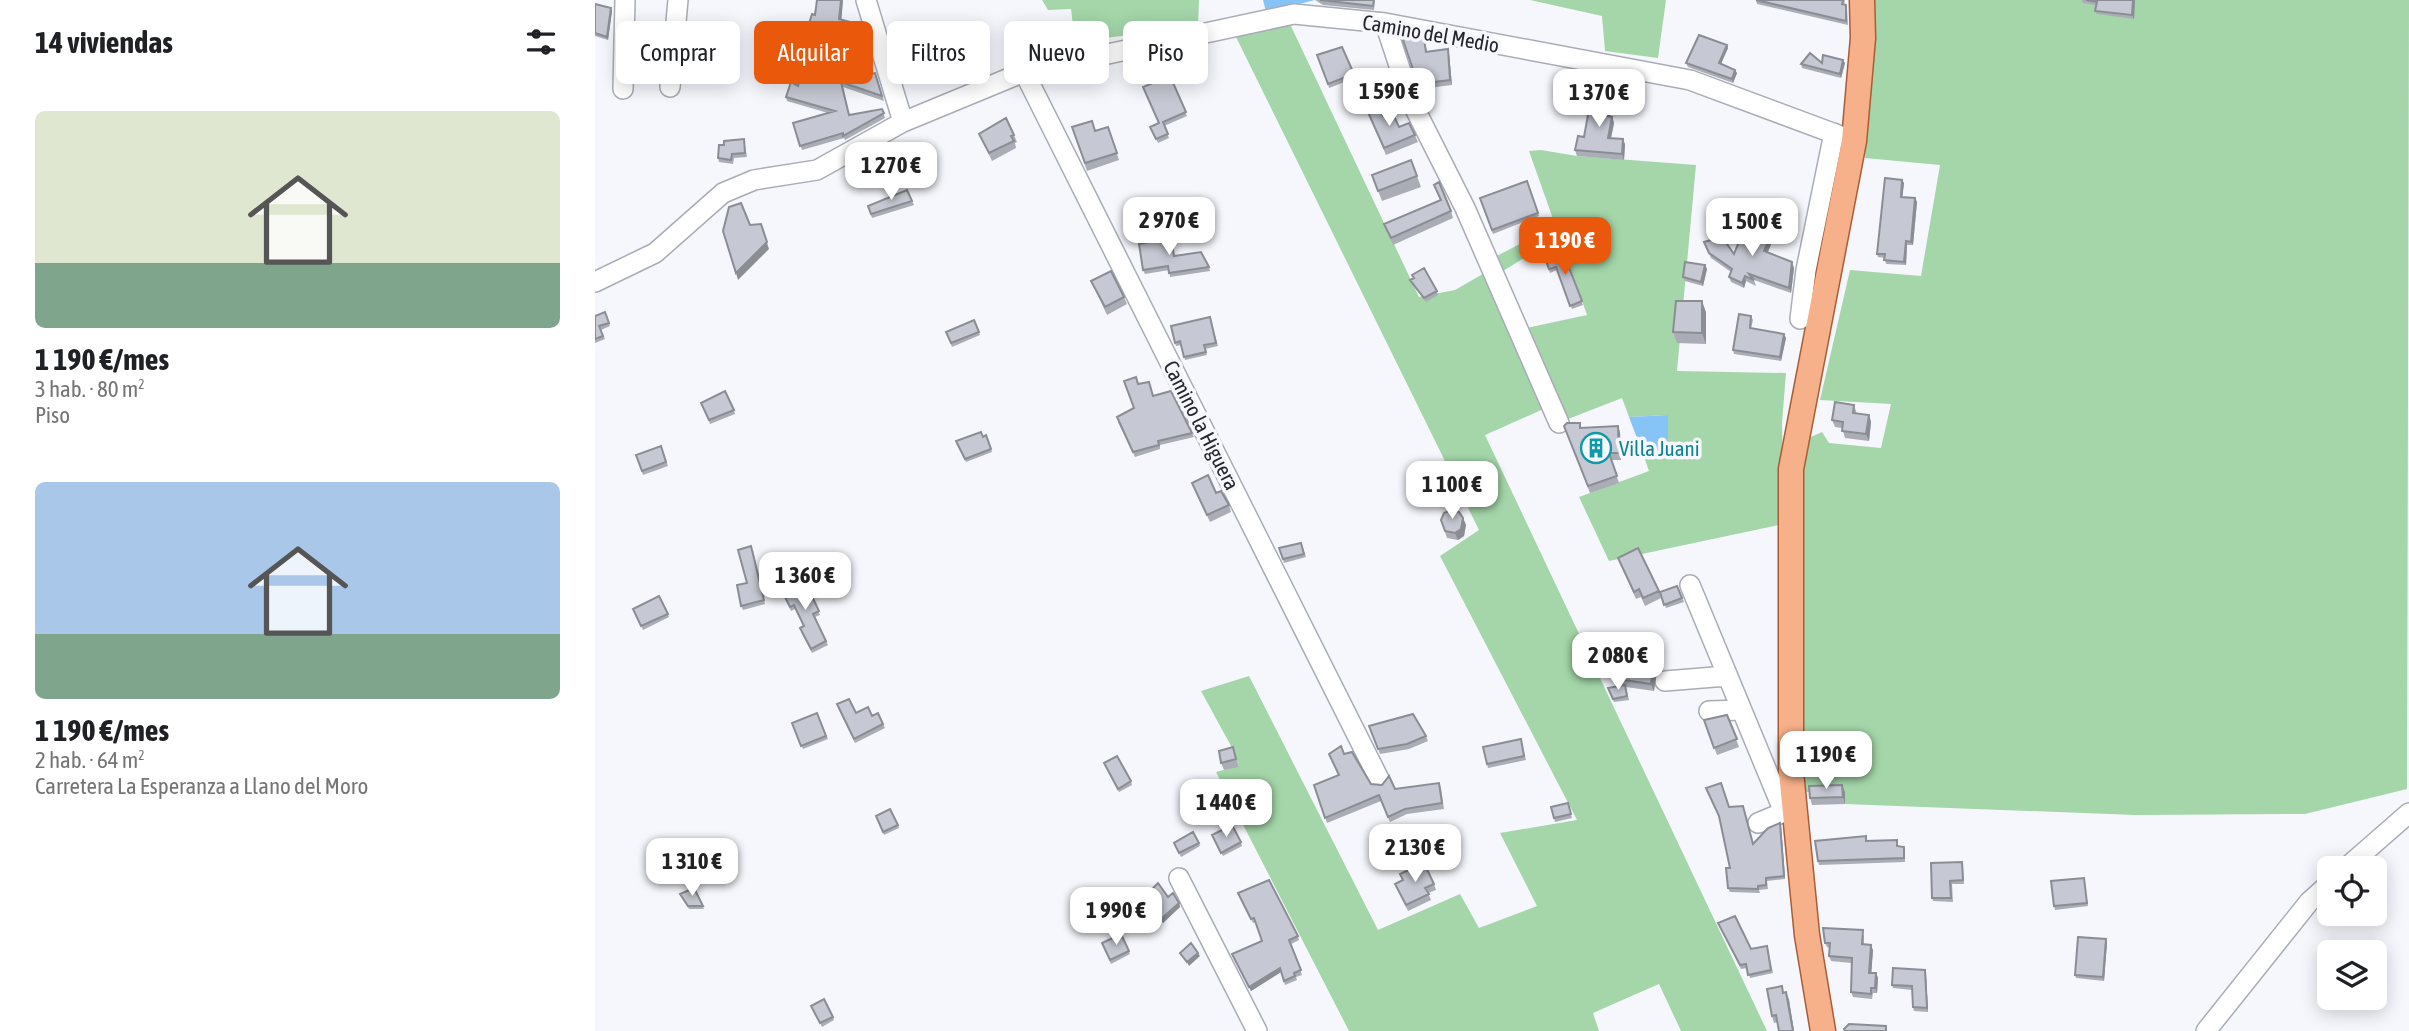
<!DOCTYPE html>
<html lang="es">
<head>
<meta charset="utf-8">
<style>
  :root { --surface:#fff; --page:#f2f2f2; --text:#202124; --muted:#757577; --accent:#ea580c }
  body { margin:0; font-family:"Asap Condensed",sans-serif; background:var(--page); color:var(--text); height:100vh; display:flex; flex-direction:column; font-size:26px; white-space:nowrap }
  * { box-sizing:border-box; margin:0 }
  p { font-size:23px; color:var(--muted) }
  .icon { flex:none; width:38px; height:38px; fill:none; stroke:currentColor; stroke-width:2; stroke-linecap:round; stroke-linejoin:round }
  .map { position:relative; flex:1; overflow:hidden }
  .side { display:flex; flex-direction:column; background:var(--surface); width:595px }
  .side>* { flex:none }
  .guide { position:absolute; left:21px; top:21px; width:665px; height:63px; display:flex; gap:14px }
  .fabs { position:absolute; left:1722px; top:856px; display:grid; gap:14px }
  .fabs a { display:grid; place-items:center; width:70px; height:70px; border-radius:10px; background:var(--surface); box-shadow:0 4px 18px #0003; font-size:35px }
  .price { position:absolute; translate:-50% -60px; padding:0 16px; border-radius:14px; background:#fff; color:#222; font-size:23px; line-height:46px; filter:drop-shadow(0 2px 4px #0008) }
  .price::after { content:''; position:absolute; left:50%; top:42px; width:21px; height:16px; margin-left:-10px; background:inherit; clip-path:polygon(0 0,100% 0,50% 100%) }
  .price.selected { background:var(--accent); color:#fff }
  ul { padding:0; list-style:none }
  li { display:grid; align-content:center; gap:14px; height:371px; padding:0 35px }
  li span { display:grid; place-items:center; height:217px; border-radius:10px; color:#555 }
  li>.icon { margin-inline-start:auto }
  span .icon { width:126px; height:126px; fill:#fffc; stroke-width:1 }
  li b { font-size:30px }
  h2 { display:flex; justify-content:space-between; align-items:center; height:84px; padding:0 35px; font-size:30px }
  .tag { padding:0 24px; border-radius:10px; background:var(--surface); box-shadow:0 4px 18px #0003; font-size:24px; line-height:63px }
  .tag.selected { background:var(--accent); color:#fff }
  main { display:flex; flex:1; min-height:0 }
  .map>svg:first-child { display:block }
  .green { fill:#a4d6a9 }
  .water { fill:#86c4f8 }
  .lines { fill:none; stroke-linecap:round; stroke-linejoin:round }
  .minor-casing { stroke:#a9acb6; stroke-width:22 }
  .major-casing { stroke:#a95d36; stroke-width:27 }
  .minor { stroke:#fff; stroke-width:19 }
  .major { stroke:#f6b08a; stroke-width:24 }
  .wall { fill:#aaadb5 }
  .shaded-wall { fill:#8b8d94 }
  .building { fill:#c6c9d3; stroke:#8b8d94; stroke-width:2 }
  .labels { text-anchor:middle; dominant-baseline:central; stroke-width:7; stroke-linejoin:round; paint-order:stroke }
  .street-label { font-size:21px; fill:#25262a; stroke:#f5f7fd }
  .culture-label { font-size:21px; fill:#0d838f; stroke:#f5f7fd; text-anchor:start }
</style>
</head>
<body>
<main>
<section class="side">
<h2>14 viviendas<svg class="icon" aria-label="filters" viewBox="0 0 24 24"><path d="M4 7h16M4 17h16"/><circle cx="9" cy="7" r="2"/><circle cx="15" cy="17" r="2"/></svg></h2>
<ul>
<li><span style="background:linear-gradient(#dfe7d0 70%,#7fa58c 0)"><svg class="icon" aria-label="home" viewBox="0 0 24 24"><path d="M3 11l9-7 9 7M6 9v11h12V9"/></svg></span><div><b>1 190 €/mes</b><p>3 hab. · 80 m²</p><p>Piso</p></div></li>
<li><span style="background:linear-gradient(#a9c7e8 70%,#7fa58c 0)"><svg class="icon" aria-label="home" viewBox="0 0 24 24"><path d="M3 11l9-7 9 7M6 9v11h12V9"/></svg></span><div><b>1 190 €/mes</b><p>2 hab. · 64 m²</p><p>Carretera La Esperanza a Llano del Moro</p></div></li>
</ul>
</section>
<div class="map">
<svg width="1814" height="1031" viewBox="0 0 1814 1031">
  <rect width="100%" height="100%" fill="#f5f7fd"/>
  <path class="green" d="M447 0H604L603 26 480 42 476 9 453 10Z
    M935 0H1071L1063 58 1010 51 1007 16Z
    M1277 0H1814L1812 789 1710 814 1540 815 1250 804V792H1205V475L1209 440 1227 432 1234 443 1286 448 1296 404 1225 400 1255 270 1326 276 1345 165 1270 158Z
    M695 24 824 297 860 290 893 271 953 407 890 435 1172 1031H1086L1064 984 998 1013 1004 1031H754L621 772 644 766 636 746 606 691 654 676 783 930 865 894 884 928 942 906 905 833 982 820 845 556 884 530 640 35Z
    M946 150 982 156 1101 165 1082 371 1191 373 1187 423 1189 524 1014 561 984 497 1054 471 1048 454 1073 448 1072 415 1034 417 1027 398 968 421 927 329 992 315 934 151Z
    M948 232 953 243 903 274 896 259Z"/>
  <path class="water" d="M668 0H720L671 12Z
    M1073 415V448L1048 454 1034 417Z"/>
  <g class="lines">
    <g class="minor-casing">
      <path id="minor" d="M271 0 308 122
        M790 23 815 99 870 208 964 423
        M429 72 784 779
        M75 87 83 0
        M28 89 30 0
        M0 282 60 253 128 193 159 180 222 170 308 122 429 72 699 14 790 23 1095 80 1259 141
        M1205 319 1211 270 1239 133
        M1095 585 1189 812H1199
        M1070 681 1132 676
        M1114 711 1146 710
        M1163 823 1189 812
        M1751 868 1814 813
        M584 878 662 1031
        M1611 1031 1714 902 1734 884"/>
    </g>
    <g class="major-casing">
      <path id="major" d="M1228 1031 1212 935 1196 772V469L1259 141 1268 38 1267 0"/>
    </g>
    <use href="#minor" class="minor"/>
    <use href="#major" class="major"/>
  </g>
  <path class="wall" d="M222 0H248L246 20 255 22 257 26 250 63 261 61 264 72H267L268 75 280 73 289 101 248 87 254 115 287 109 290 118 250 140 249 138 207 150 198 123 233 113 192 101 191 97 203 86 218 36 214 35 212 30 220 15Z
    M720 0H780L779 10 728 5Z
    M1161 0H1250L1249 5 1252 8 1253 25 1162 4Z
    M1487 0H1540L1539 19 1502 14 1500 11 1501 5 1488 3Z
    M0 4 17 11 13 40 0 36Z
    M806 34 829 39 832 51 853 49 854 54 857 85 825 89Z
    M1132 45 1133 48 1126 64 1142 73 1138 83 1093 67 1091 63Z
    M747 47 760 78 734 88 733 84Z
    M1227 63H1250L1246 78 1207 68 1206 64Z
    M575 76 592 116 569 126 574 138 563 143 555 127 564 123Z
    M1018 102 1015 117H1017L1019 123 1016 138 1030 144 1029 160 982 156 980 150 989 137Z
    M788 116 804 127 820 135 823 142 791 155 775 118Z
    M477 127 500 131 513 127 524 160 492 171Z
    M384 134 419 135 422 142 420 143 421 148 397 161Z
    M149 139 152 157 139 158 138 164 124 162 123 158 129 145Z
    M816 160 826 187 787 201 777 175Z
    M291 167 293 171 260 184 254 173Z
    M1307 180 1309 183 1307 197 1320 198 1322 202 1318 245H1312L1311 265 1291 264 1290 258 1283 257 1282 254Z
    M932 181 944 216 898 234 885 198Z
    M312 190 319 205 277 218 273 206Z
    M845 200 856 211 858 218 798 245 789 224Z
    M1179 237 1173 252 1199 268 1196 293 1159 280 1161 286 1151 281 1149 288 1136 282 1134 277 1136 272 1116 258 1109 242 1139 254Z
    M576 238 580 256 614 267 615 271 575 277 574 270 550 274 548 270Z
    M968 252 988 305 977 309 962 270 955 273 950 258Z
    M1110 265 1112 269 1108 286 1090 281 1088 277Z
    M815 280 842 291 843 295 831 302 817 284Z
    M496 281 529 297 532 304 512 315Z
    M10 312 15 326 6 330 10 339 0 343V316Z
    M1111 312V344L1082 343 1078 332Z
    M1156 316 1158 320 1156 328 1191 338 1186 361 1139 354 1138 350Z
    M615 317 623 346 610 349 612 355 590 360 586 345 581 346 580 343Z
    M379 320 385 335 357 347 351 332Z
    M543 384 559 396 597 433 599 437 565 445V449L540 457 523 422 539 408Z
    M106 403 139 410 140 414 115 424Z
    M1259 405 1262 414 1274 415 1276 422 1274 441 1250 438 1247 428 1240 427 1237 420Z
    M969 426 1025 432 1026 460H1016L1024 483 995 493Z
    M391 435 397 452 371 462 362 445Z
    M66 446 73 466 48 475 41 455Z
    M597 483 621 493 634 505 636 512 615 522Z
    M868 518 871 525 869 536 863 540 852 538 846 520Z
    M706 543 711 557 689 563 684 548Z
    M158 550 170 604 148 610 146 606 152 583Z
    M1023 558 1064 591 1066 598 1050 606 1046 597 1041 599Z
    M1082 586 1089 602 1071 608 1065 592Z
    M186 589 211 592 214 590 225 615 220 617 233 645 217 653 206 632 209 627 200 609 196 611Z
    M38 609 73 614 74 617 48 630Z
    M1063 664 1059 691 1031 687 1034 700 1019 702 1013 688 1025 686 1022 679Z
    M243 708 261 713 277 716 283 713 290 728 260 743Z
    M222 713 233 739 208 749 197 723Z
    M1132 715 1144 747 1122 755 1109 720Z
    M774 726 831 736 833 741 814 749 785 754Z
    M926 739 931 760 893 768 892 764Z
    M734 754H749L776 784 800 789 844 783 846 788 849 809 812 814 795 822 786 801 732 823 719 785 744 775Z
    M640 755 644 767 629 770 626 763Z
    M509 763 536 781 537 785 524 792Z
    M1250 792V804L1217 805 1215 798Z
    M973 803 977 818 960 822 959 818Z
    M1134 807 1158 843 1186 826 1190 879 1172 881 1173 889 1164 890 1165 893 1135 892 1133 888 1135 868Z
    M281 816 303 825 304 828 289 835Z
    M619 838 646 842 647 846 628 856Z
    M1302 840 1303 846 1309 847 1310 850V862L1224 865 1223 861 1272 841Z
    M579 843H604L605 846 586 857Z
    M1368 866 1369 884H1357L1358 902 1338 901 1337 898Z
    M1489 878 1493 906 1460 910 1459 906Z
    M808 881 839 884 841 890 833 893 836 900 813 911 800 884Z
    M99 888 109 909H94L87 898 85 894Z
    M573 897 584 903 585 907 568 923 549 902 548 898Z
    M645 897 703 936 704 940 696 944 707 975 701 977 702 980 690 985 686 972 656 991 637 954 667 941 661 922 658 923Z
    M1125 927 1156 949 1173 950 1178 973 1155 978 1152 968 1146 969Z
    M526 934 535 954 516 964 507 943Z
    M1269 935V944L1278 950 1276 973H1281L1283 978 1282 993H1278L1277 999 1258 997 1256 992V963L1236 961 1234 956V948L1232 947 1230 943Z
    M1511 939 1512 943 1509 981 1481 978 1480 975Z
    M1331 974 1333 1012 1319 1011 1318 1007 1317 990 1298 988 1297 985Z
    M1191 992 1194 1000 1199 1031H1184L1183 1022 1179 1023 1177 1016 1189 993Z
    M218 1009 238 1017 239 1020 227 1027Z"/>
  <path class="shaded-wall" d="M246 0H248L246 24 244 19Z
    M1538 0H1540L1539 19 1537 15Z
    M16 8 17 11 13 40 12 37Z
    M255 22 257 26 249 68 247 64Z
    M1132 45 1133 48 1125 66 1124 63Z
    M853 49 854 54 857 85 855 80Z
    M1248 60 1250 63 1246 78 1245 74Z
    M1140 70 1142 73 1138 83 1137 79Z
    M1016 97 1018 102 1014 122 1012 116Z
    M1017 117 1019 123 1015 143 1013 138Z
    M1028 139 1030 144 1029 160 1027 154Z
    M1307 180 1309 183 1307 201 1306 197Z
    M1320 198 1322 202 1318 245 1316 242Z
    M166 224 174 249 143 280 141 273Z
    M1177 232 1179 237 1171 256 1169 251Z
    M1311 241 1312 245 1311 265 1309 262Z
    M1197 262 1199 268 1196 293 1194 288Z
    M1110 265 1112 269 1108 286 1106 282Z
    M1150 276 1151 281 1149 288 1147 283Z
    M1107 301 1111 312V344L1107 333Z
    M1189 334 1191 338 1186 361 1185 357Z
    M1274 415 1276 422 1274 441 1271 434Z
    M1023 426 1025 432 1026 460 1024 453Z
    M868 518 871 525 869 536 863 540 860 533Z
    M1060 657 1063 664 1059 691 1056 684Z
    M1247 785 1250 792V804L1248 797Z
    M1185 823 1186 826 1190 879 1189 876Z
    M584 903 585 907 568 923 566 919Z
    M1511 939 1512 943 1509 981 1508 977Z
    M1276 945 1278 950 1276 978 1274 973Z
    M603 953 605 956 594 966 592 962Z
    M685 968 686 972 656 991 654 987Z
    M1330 970 1331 974 1333 1012 1332 1008Z
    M1281 973 1283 978 1282 993 1280 988Z
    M1191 992 1194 1000 1199 1031H1198Z"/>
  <path class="building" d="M222 0H246L244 19 255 22 247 64 261 61 263 72H267V75L280 73 287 96 246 82 254 115 287 109 289 113 248 136V133L205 146 198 123 240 111 191 97 196 82 203 86 219 32 212 30 217 14 220 15Z
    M725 0H779L778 6Z
    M1161 0H1248L1247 4 1251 5V21Z
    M1491 0H1538L1537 15 1500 11 1502 2Z
    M0 4 16 8 12 37 0 33Z
    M806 34 829 39 831 52 853 49 855 80 823 84Z
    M1104 35 1132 45 1124 63 1140 70 1137 79 1091 63Z
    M747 47 759 74 733 84 722 55Z
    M1215 53 1227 63 1228 55 1248 60 1245 74 1206 64Z
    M575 76 591 112 568 122 573 134 561 139 555 127 564 123 548 87Z
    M997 93 1016 97 1012 116 1017 117 1013 138 1028 139 1027 154 980 150 983 136 989 137Z
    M784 105 788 116 797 112 804 127 814 123 820 135 789 148 772 110Z
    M411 118 419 135 416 136 419 141 394 153 384 134Z
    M497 121 500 131 513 127 522 153 490 163 477 127Z
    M149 139 150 153 137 154 136 160 123 158 124 145H129V141Z
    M283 152 291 167 259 181 253 169 263 164 262 161Z
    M816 160 822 176 783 191 777 175Z
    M1290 178 1307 180 1306 197 1320 198 1316 242 1311 241 1309 262 1289 260 1290 254H1282Z
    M932 181 943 213 897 230 885 198Z
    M844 182 856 211 796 238 789 224 846 200 839 185Z
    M312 190 317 201 276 214 273 206Z
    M146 203 155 225 166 224 172 242 141 273 128 231 134 207Z
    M1151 224 1177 232 1169 251 1197 262 1194 288 1154 274 1159 280 1150 276 1147 283 1134 277 1137 269 1114 253 1109 242 1127 237 1139 254Z
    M576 238 579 256 606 252 614 267 574 273 573 266 548 270 544 244Z
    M968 252 987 301 975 306 961 267 954 269 950 258Z
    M1090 262 1110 265 1106 282 1088 277Z
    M829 268 842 291 829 298 815 280 819 278 817 275Z
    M516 271 529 297 510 307 496 281Z
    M1081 301H1107V333L1078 332Z
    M10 312 14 323 4 326 8 336 0 339V316Z
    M1144 314 1156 316 1155 328 1189 334 1185 357 1138 350Z
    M615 317 621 343 609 345 611 352 589 357 585 341 580 343 576 326Z
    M379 320 384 332 356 343 351 332Z
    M541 377 543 384 554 382 558 396 576 391 597 433 563 441 564 445 538 452 522 417 539 408 529 381Z
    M130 391 139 410 114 420 106 403Z
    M1240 402 1259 405 1258 413 1274 415 1271 434 1247 431 1248 422 1237 420Z
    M972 423H985V428L1023 426 1024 453H1014L1022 476 993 486 969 426Z
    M386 432 388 437 391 435 396 449 370 459 361 441Z
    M66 446 71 462 47 471 41 455Z
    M613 475 621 493 626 491 634 505 612 515 597 483Z
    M856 510 864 512 868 518 866 529 860 533 850 531 846 520 849 513Z
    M706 543 709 554 688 559 684 548Z
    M156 546 169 600 146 606 142 585 152 583 143 550Z
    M1043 548 1064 591 1048 598 1044 589 1039 592 1023 558Z
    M205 579 211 592 214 590 224 611 218 614 231 641 216 649 205 628 209 626 199 605 195 607 186 589Z
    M1082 586 1087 598 1069 605 1065 592Z
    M64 596 73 614 46 626 38 609Z
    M1029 653 1060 657 1056 684 1022 679Z
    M1030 685 1032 696 1018 699 1013 688Z
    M254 699 261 713 273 707 277 716 283 713 288 724 259 739 242 704Z
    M222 713 231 736 206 746 197 723Z
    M818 714 831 736 812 744 783 749 774 726Z
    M1132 715 1142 739 1119 748 1109 720Z
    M926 739 929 756 892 764 888 747Z
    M746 746 749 754 757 752 776 784 787 785 794 776 800 789 844 783 847 803 810 809 793 817 784 795 730 818 719 785 744 775 734 754Z
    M638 747 641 759 626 763 624 751Z
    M522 756 536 781 523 789 509 763Z
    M1126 783 1134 807 1148 806 1158 844 1173 828 1185 823 1189 876 1171 878V885L1163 886V889L1133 888 1131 868H1135L1124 816 1111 788Z
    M1247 785 1248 797 1215 798 1214 786Z
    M973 803 976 814 959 818 956 807Z
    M295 809 303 825 288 832 281 816Z
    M637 825 646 842 626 853 617 835Z
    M598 832 604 843 584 853 579 843Z
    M1271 836V841L1302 840V846L1309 847V858L1223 861 1220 841Z
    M1367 862 1368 880 1355 881 1356 898H1337L1336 863Z
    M829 863 839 884 830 888 834 894 811 905 800 884 808 880 805 874Z
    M1489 878 1492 903 1459 906 1456 881Z
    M674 880 703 936 694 940 706 970 699 973 700 976 689 981 685 968 654 987 637 954 667 941 659 918 656 919 643 893Z
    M563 883 573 897 578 893 584 903 566 919 548 898Z
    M99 888 108 906H93L85 894Z
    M1140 916 1156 949 1172 946 1176 970 1153 975 1151 964 1145 965 1123 923Z
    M1228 928 1268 930 1267 944 1276 945 1274 973H1281L1280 988H1276V994L1256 992 1257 958 1234 956 1235 943H1230Z
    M526 934 534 951 515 960 507 943Z
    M1483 937 1511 939 1508 977 1480 975Z
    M596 943 603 953 592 962 585 953Z
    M1298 968 1330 970 1332 1008 1318 1007 1317 986 1297 985Z
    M1187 986 1188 993 1191 992 1198 1031H1184L1181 1015 1177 1016 1172 989Z
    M229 999 238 1017 225 1023 216 1006Z
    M1254 1024 1291 1026V1031H1250L1249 1029Z"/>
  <defs>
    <g id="building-ring" transform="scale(1.575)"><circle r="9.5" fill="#f5f7fd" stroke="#0f9aa8" stroke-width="1.5"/><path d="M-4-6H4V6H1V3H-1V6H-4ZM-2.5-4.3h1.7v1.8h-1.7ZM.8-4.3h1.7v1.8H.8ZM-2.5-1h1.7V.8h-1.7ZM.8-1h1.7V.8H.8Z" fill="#0f9aa8"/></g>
  </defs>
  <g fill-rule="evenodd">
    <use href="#building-ring" x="1001" y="448"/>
  </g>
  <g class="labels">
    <g class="street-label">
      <text transform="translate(836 33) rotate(10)">Camino del Medio</text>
      <text transform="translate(607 425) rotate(63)">Camino la Higuera</text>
    </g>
    <g class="culture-label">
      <text x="1024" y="448">Villa Juani</text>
    </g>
  </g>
</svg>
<div class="fabs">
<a><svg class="icon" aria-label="locate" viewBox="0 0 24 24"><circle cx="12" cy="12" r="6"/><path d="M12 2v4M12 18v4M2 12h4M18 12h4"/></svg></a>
<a><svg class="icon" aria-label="layers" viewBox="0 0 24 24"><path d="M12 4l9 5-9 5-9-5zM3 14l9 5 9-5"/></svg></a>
</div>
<b class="price" style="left:794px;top:128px">1 590 €</b>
<b class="price" style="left:1004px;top:129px">1 370 €</b>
<b class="price" style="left:296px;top:202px">1 270 €</b>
<b class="price" style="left:574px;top:257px">2 970 €</b>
<b class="price" style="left:1157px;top:258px">1 500 €</b>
<b class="price selected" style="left:970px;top:277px">1 190 €</b>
<b class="price" style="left:857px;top:521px">1 100 €</b>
<b class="price" style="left:210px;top:612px">1 360 €</b>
<b class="price" style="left:1023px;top:692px">2 080 €</b>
<b class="price" style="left:1231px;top:791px">1 190 €</b>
<b class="price" style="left:631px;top:839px">1 440 €</b>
<b class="price" style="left:820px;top:884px">2 130 €</b>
<b class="price" style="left:97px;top:898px">1 310 €</b>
<b class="price" style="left:521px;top:947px">1 990 €</b>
<div class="guide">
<a class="tag">Comprar</a>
<a class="tag selected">Alquilar</a>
<a class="tag">Filtros</a>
<a class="tag">Nuevo</a>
<a class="tag">Piso</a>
</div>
</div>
</main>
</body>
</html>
